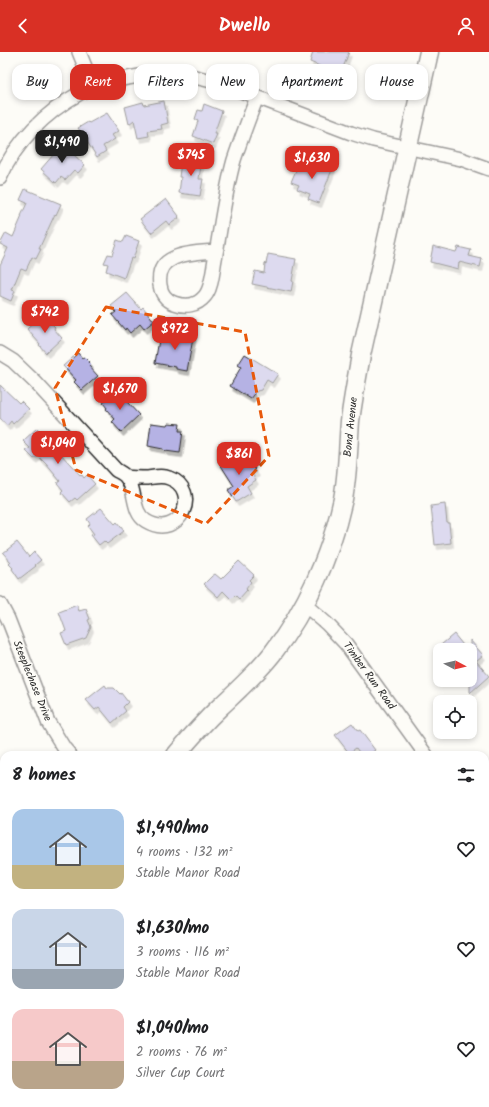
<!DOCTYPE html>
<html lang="en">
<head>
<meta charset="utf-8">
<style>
  :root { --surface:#fff; --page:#f2f2f2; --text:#202124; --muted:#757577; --accent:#d93025 }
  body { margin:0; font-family:Kalam,sans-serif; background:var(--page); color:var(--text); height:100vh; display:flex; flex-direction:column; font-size:15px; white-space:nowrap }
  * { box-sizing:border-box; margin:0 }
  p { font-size:13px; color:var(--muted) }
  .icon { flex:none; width:22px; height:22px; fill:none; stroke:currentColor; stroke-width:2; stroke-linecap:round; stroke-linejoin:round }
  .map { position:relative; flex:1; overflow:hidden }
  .sheet { position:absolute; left:0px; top:699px; width:489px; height:356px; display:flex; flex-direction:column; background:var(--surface); border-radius:12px 12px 0 0; box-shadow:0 2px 6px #0003 }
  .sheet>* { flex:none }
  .guide { position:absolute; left:12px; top:12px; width:465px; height:36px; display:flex; gap:8px }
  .needle { width:26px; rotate:97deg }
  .buttons { position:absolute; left:433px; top:591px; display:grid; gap:8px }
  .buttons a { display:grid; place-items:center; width:44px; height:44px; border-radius:8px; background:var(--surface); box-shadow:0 2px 6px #0003; font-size:20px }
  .price { position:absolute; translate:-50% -34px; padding:0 9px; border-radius:8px; background:var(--accent); color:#fff; font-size:13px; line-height:26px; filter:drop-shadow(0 1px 2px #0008) }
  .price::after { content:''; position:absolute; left:50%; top:24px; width:12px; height:9px; margin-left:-6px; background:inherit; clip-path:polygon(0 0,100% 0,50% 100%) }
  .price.on { background:#222; color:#fff }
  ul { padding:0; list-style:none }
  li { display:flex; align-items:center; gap:12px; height:100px; padding:0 12px }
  li span { display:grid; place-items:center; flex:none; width:112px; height:80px; border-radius:12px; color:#555 }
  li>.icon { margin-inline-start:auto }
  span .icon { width:48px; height:48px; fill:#fffc; stroke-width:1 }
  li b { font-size:17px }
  h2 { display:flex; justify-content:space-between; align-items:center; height:48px; padding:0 12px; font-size:17px }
  .pill { padding:0 14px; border-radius:12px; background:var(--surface); box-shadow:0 2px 6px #0003; font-size:14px; line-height:36px }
  .pill.on { background:var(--accent); color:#fff }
  header { display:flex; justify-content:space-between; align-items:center; height:52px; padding:0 12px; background:var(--accent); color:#fff; font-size:18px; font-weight:600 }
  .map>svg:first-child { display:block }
  .water { fill:#85d6dc; stroke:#619295 }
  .building { fill:#b5b2e4; stroke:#2b2b2b; filter:url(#shadow) }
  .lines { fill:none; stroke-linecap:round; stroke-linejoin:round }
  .street-casing { stroke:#2b2b2b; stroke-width:16 }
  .secondary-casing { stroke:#2b2b2b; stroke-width:21 }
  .street { stroke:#fdfcf7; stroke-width:13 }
  .secondary { stroke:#fdfcf7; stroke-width:18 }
  .marked { fill:none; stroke:#e8590c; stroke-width:3; stroke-dasharray:8 5; stroke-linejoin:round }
  .labels { text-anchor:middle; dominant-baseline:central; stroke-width:3; stroke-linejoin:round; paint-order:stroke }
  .street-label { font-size:11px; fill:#2b2b2b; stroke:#fdfcf7 }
</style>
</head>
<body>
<header><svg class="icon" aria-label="back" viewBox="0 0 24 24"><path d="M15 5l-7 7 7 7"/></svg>Dwello<svg class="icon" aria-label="person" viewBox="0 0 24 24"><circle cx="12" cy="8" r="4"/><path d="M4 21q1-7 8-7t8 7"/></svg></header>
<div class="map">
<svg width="489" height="1055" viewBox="0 0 489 1055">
  <defs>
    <filter id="shadow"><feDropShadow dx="2.5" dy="4.5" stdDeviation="0" flood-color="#0004"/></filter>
  </defs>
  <rect width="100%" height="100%" fill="#fdfcf7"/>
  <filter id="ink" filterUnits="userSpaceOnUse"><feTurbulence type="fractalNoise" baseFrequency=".025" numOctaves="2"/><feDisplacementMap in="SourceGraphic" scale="8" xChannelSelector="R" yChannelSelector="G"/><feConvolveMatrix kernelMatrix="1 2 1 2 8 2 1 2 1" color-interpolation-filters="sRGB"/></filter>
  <g filter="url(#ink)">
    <path class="water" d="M0 846 4 850V892L0 898Z"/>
    <path class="building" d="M313 0H349L338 29 326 25 329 18 310 10Z
      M164 49 168 71 161 73 162 77 148 79 149 84 138 86 134 68 129 72 125 55 143 50 144 53Z
      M204 52 222 59 214 82H217L213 92 193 84 198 69 195 67 198 58 202 59Z
      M107 61 119 79 112 83 115 87 103 94 106 99 97 105 78 76 88 70 89 71Z
      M60 90 85 113 78 121 74 118 65 128 61 125 56 131 41 117 54 102 52 99Z
      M185 104 202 107 199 127H203L200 144 179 141 181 125H179L181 110H184Z
      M321 110 333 115 319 151 308 147 310 142 297 137 299 133 291 130 299 111 309 115V114L318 118Z
      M25 137 61 152 56 163 55 162 39 197H41L36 207 32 205 26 218 21 216 12 238 15 239 11 249 0 244V213L8 196 0 192 6 181 13 185 22 164H21L27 151 20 148Z
      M166 147 179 164 178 165 179 166 169 173 166 169 151 181 140 167Z
      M126 184 139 189 133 207 131 206 124 226 106 219 108 212 104 211 108 202 112 203 117 188 123 190Z
      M433 194 456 200 458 195 471 198 469 204 482 207 480 215 459 210 458 217 430 210Z
      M268 202 296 207 292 229H293L291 240 252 232 255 219 264 221 265 211 266 212Z
      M127 241 141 257 143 255 154 269 144 277 140 272 130 281 126 276 125 278 112 263 116 260 111 254Z
      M41 264 46 269 48 268 55 275 54 277 62 286 46 301 39 293 40 292 27 277Z
      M182 279 194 281 187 319 176 317V315L155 311 160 282 181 286Z
      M78 301 82 306 84 305 91 312 89 314 98 324 82 338 74 330 76 328 63 314Z
      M245 302 278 322 272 331 267 328 261 338 257 339 251 347 230 334 241 315 238 313Z
      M0 333 19 351 21 349 29 357 13 372 11 369 7 374 0 366Z
      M117 339 139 363 121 380 112 370 115 367 106 357 107 356 103 351Z
      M151 371 167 373 168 371 180 372 179 379H183L180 401 165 399 163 397 148 394Z
      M37 376 41 380H42L51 389 54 387 63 397 59 400 81 424 82 423 84 426 87 423 95 432 77 448 75 446 70 450 61 440 63 438 57 431 60 429 46 412 38 404 34 407 26 399 30 396 23 389Z
      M238 400 241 406 244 404 249 412 251 411 257 420 253 423 256 428 247 434 251 441 236 450 228 438 234 434 220 412Z
      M445 452 447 471H449L451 491 435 493 431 454Z
      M101 456 115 472 117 470 124 479 107 492 104 489 99 493 91 483 94 482 88 474 90 472 87 467Z
      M17 490 29 505 34 500 41 508 35 513 36 514 19 527 12 517 13 516 9 512 11 510 3 501Z
      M239 509 254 523 249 528 251 530 246 537 247 538 239 547 235 543 231 547 223 539 218 545 204 532 212 524 215 522 221 527Z
      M77 553 79 559 86 557 90 567 88 568 91 575 86 586 66 593 61 581 66 579 59 560Z
      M454 582 467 598H435Z
      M470 588 483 603 476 609 489 624 470 641Z
      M105 633 107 636H114L120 642 121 641 128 650 123 655 126 659 112 671 99 655 95 658 86 648Z
      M352 671 358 679 360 678 375 698 369 703H361L356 696 349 701 335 683Z"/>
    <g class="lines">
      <g class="street-casing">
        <path id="street" d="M79 0 93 34
          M0 126C16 89 46 60 80 41 85 39 89 35 94 34 98 32 104 31 109 30 130 25 153 21 175 22 193 23 211 29 228 34L351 81 373 88 461 107 489 117
          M216 199C194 201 155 200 160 233 161 241 166 248 174 251 185 255 197 254 205 244 212 236 213 217 215 207 221 174 225 140 234 108 241 87 249 66 257 45
          M0 301 13 309 35 330 116 418C119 420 124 422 126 425 137 437 131 460 146 469 181 490 202 437 169 426 162 423 155 425 148 426 141 426 133 426 126 425
          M0 552 8 567 48 670 64 696 70 703
          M304 552 327 572 346 592 426 703
          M485 801 489 809"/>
      </g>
      <g class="secondary-casing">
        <path id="secondary" d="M176 703C190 686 205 669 221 654 239 637 257 621 272 602 307 557 331 502 343 447 348 421 348 395 350 369 353 346 357 325 361 303L429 0
          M82 1051V1055"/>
      </g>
      <use href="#street" class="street"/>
      <use href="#secondary" class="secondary"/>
    </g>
  </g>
  <path d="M0 0H489V1055H0ZM106 255 245 280 269 404 206 472 76 418 55 336Z" fill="#fdfcf7" fill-opacity=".55" fill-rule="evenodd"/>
  <path class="marked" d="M106 255 245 280 269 404 206 472 76 418 55 336Z"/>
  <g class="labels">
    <g class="street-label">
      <text transform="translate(351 375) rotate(-84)">Bond Avenue</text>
      <text transform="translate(369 624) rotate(54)">Timber Run Road</text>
      <text transform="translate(32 629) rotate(68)">Steeplechase Drive</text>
    </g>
  </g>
</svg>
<div class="buttons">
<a><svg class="needle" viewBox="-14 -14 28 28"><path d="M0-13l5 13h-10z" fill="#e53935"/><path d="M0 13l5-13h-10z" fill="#757577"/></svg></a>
<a><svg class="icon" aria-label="locate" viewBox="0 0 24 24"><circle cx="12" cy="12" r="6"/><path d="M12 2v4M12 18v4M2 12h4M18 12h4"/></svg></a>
</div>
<b class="price on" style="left:62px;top:112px">$1,490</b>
<b class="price" style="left:191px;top:125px">$745</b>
<b class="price" style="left:312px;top:128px">$1,630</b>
<b class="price" style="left:45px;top:282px">$742</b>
<b class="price" style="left:175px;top:299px">$972</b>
<b class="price" style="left:120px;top:359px">$1,670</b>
<b class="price" style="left:58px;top:413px">$1,040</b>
<b class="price" style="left:239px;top:424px">$861</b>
<div class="guide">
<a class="pill">Buy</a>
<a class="pill on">Rent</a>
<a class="pill">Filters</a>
<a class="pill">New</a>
<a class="pill">Apartment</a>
<a class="pill">House</a>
</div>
<section class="sheet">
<h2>8 homes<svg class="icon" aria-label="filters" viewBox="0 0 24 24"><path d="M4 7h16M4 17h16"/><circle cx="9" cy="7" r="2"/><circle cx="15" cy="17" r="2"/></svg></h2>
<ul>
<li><span style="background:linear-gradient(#a9c7e8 70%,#c2b280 0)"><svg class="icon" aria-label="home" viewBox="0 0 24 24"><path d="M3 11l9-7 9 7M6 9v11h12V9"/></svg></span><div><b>$1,490/mo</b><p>4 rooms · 132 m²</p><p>Stable Manor Road</p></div><svg class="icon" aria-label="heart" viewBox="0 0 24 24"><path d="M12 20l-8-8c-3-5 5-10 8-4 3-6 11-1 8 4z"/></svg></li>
<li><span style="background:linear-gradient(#c9d6e8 75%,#9aa5b1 0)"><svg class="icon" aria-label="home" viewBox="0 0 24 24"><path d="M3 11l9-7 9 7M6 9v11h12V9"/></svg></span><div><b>$1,630/mo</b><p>3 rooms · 116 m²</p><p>Stable Manor Road</p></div><svg class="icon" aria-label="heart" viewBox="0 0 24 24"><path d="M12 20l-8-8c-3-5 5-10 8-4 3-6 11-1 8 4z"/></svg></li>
<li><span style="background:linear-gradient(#f6c9c9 65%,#b9a48a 0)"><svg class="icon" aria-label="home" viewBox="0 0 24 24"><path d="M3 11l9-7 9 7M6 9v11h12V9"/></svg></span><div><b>$1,040/mo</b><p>2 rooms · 76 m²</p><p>Silver Cup Court</p></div><svg class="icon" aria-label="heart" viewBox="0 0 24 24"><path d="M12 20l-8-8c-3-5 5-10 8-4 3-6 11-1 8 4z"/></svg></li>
</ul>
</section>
</div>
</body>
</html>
